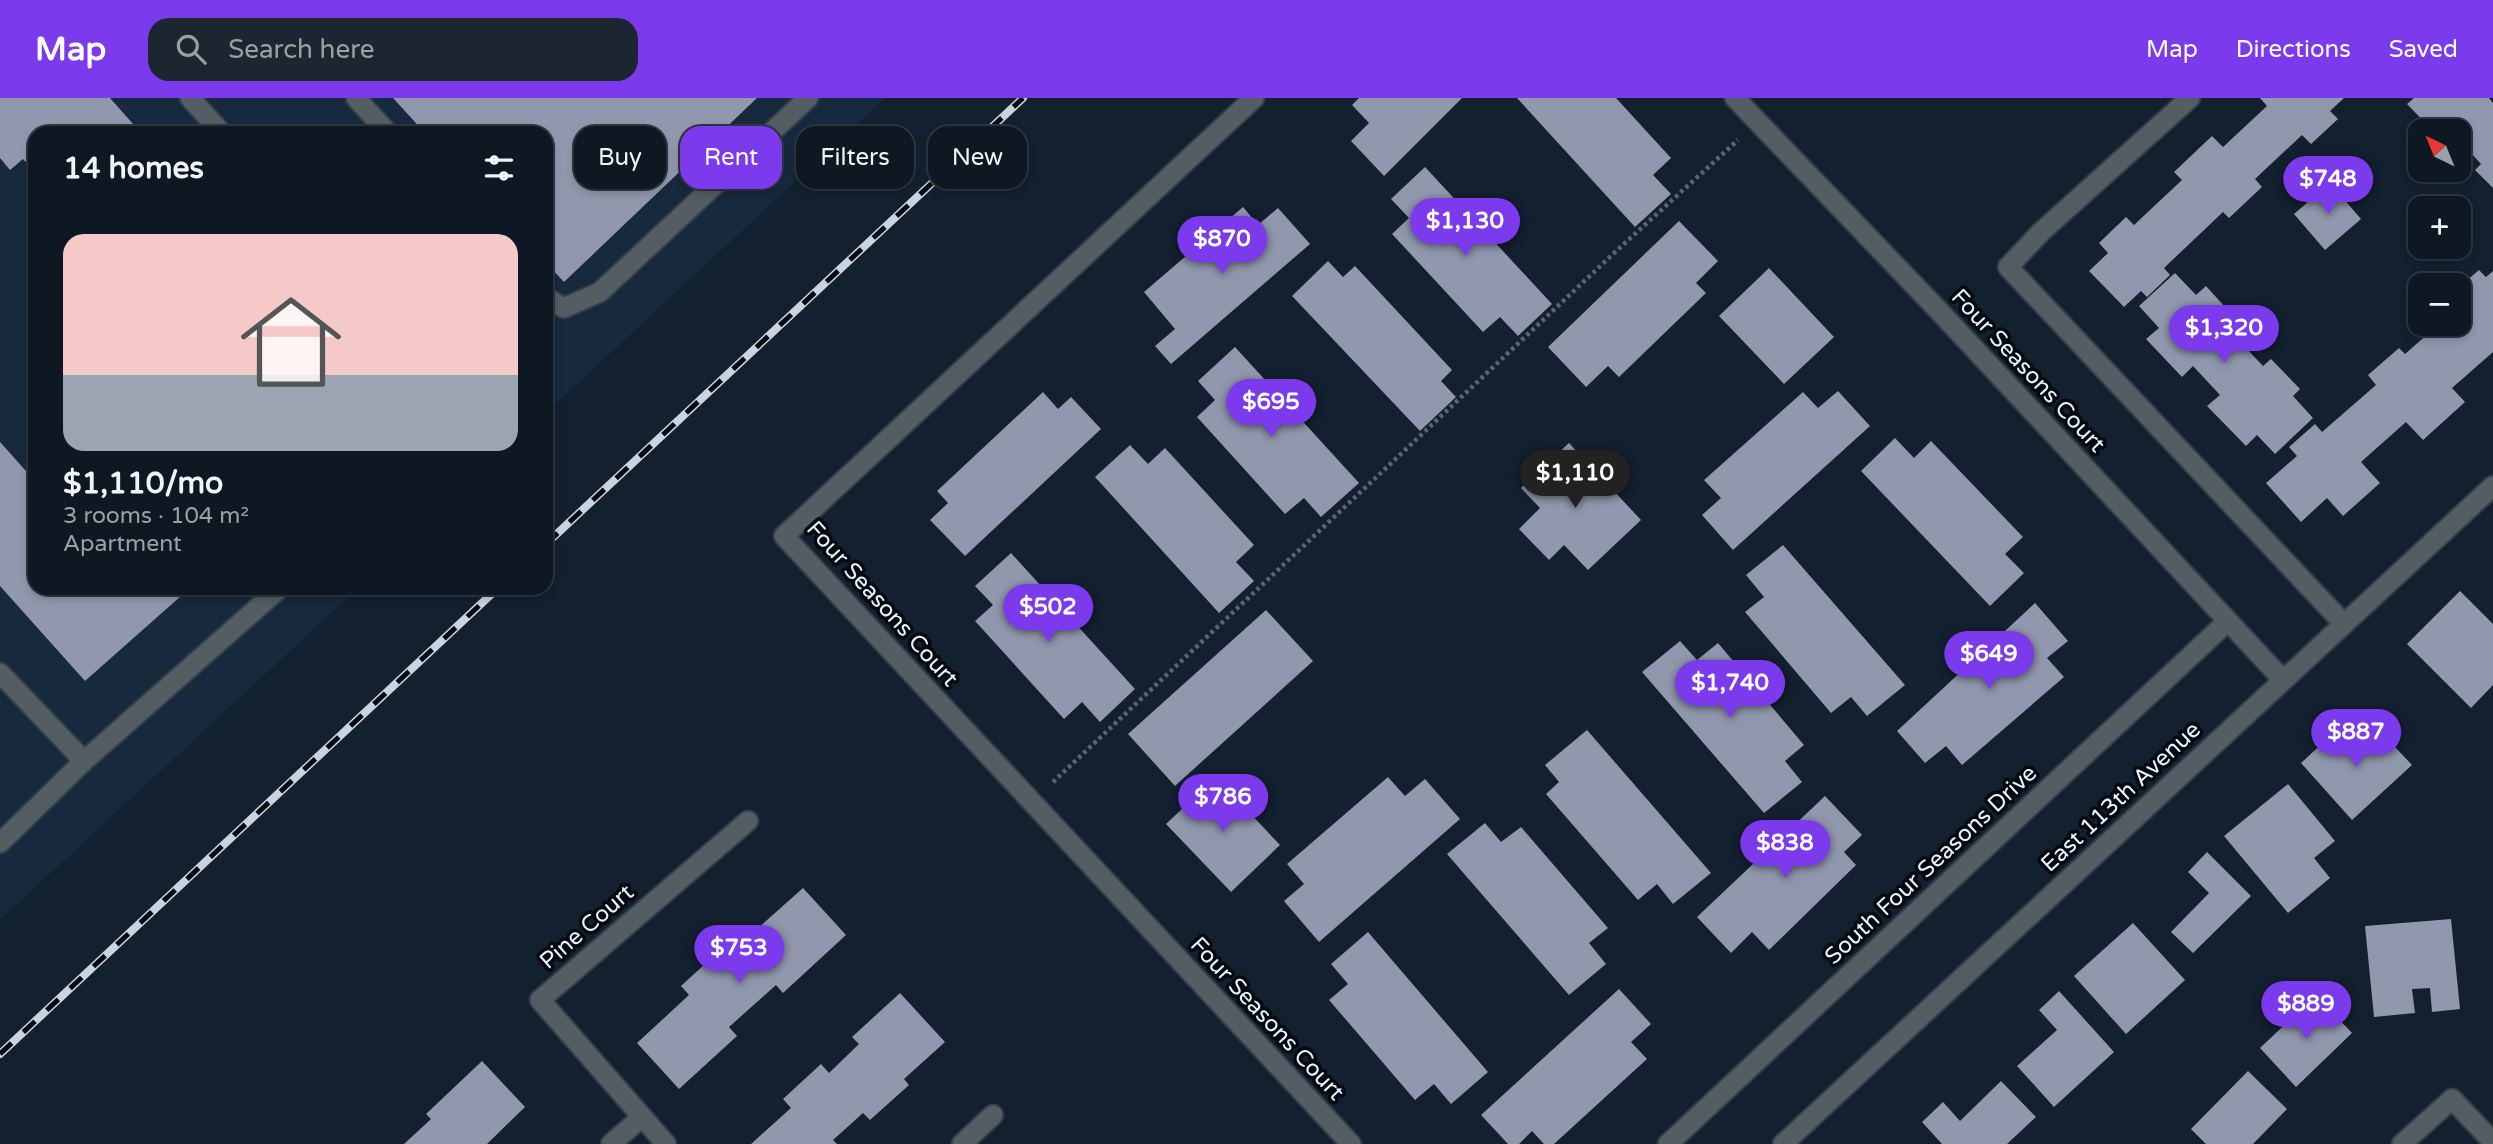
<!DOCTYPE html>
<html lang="en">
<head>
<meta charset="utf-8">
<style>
  :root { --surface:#0e1823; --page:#1c2530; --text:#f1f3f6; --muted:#9ba0a6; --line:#2e3741; --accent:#7c3aed }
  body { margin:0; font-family:"Varela Round",sans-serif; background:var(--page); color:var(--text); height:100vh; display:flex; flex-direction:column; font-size:26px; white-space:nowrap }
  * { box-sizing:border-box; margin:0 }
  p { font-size:23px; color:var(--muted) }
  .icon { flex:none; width:38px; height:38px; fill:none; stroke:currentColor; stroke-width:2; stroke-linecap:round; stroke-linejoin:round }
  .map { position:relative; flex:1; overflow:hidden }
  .drawer { position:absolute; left:28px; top:28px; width:525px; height:469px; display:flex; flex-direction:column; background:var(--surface); border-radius:21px; box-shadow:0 4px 10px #0003,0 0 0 2px var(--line) }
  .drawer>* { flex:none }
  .top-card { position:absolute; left:574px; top:28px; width:665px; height:63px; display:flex; gap:14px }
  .needle { width:46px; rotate:317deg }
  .fabs { position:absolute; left:2408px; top:21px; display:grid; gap:14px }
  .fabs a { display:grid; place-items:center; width:63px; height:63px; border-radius:14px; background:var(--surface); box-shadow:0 4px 10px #0003,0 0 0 2px var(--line); font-size:35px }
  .price { position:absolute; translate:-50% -60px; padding:0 16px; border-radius:24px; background:var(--accent); color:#fff; font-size:23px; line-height:46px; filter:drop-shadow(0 2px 4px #0008) }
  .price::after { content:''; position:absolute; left:50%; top:42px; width:21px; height:16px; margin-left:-10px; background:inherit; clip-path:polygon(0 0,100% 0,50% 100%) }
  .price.selected { background:#222; color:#fff }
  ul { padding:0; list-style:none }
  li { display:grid; align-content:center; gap:14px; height:371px; padding:0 35px }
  li span { display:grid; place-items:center; height:217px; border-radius:21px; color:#555 }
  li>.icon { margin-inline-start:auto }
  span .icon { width:126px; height:126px; fill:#fffc; stroke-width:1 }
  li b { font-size:30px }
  h2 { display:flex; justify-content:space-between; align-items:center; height:84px; padding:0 35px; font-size:30px }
  .chip { padding:0 24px; border-radius:21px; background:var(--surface); box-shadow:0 4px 10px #0003,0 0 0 2px var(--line); font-size:24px; line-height:63px }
  .chip.selected { background:var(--accent); color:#fff }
  header { display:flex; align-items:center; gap:42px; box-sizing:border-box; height:98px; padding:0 35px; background:var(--accent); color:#fff }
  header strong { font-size:33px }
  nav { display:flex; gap:38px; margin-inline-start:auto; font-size:24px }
  .search { width:490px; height:63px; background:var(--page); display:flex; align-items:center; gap:18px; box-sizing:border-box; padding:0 24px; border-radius:21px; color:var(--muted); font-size:26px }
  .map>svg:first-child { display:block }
  .built { fill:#17293d }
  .building { fill:#9197ad }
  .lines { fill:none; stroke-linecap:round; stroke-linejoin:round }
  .service-casing { stroke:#313e4c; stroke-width:23 }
  .minor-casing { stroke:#313e4c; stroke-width:23 }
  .path { stroke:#596572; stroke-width:4.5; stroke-dasharray:3.5 3.5; stroke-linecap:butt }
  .service { stroke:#535d62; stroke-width:19 }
  .minor { stroke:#535d62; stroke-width:19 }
  .rail-casing { stroke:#cad4df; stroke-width:8 }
  .rail { stroke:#050a10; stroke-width:5; stroke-dasharray:16; stroke-linecap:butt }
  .labels { text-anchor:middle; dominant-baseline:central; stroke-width:7; stroke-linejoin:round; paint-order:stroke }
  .street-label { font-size:23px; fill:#eaf3fd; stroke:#050a10 }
</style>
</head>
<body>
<header>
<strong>Map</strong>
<div class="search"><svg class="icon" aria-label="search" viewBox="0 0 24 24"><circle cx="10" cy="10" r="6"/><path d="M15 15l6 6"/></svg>Search here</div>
<nav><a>Map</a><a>Directions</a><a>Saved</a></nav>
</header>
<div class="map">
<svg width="2493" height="1046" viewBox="0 0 2493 1046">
  <rect width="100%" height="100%" fill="#13202f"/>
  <path class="built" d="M0 0H885L546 315V35H35V490H358L0 822Z"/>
  <path class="building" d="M0 0H110L141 35H35V74L23 61 10 72 0 60Z
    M393 0H757L564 184 546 165V35H425Z
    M1359 0H1462L1384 78 1351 43 1369 25 1352 7Z
    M1517 0H1616L1671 60 1653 77 1671 96 1635 129Z
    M2260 0H2344L2330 13 2338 21 2311 46 2302 37 2255 81 2262 89 2229 120 2223 114 2164 170 2170 177 2147 199 2141 193 2124 209 2089 173 2108 155 2099 145 2126 119 2134 127 2182 82 2174 74 2212 38 2223 49 2267 8Z
    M2414 0H2489L2493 5V90L2475 72 2481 66 2459 42V33H2450L2444 26 2436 33H2433L2407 6Z
    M1425 69 1552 206 1518 238 1500 219 1483 234 1392 136 1409 120 1391 101Z
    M2330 85 2361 121 2325 152 2294 116Z
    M1243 109 1258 127 1278 110 1310 146 1171 266 1155 248 1175 231 1144 194Z
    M1679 123 1718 163 1696 185 1706 195 1619 279 1608 268 1586 289 1548 249Z
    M1328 163 1343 179 1355 168 1452 272 1441 283 1456 299 1420 333 1292 198Z
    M1769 170 1834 239 1784 286 1719 218Z
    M2479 172 2486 179 2493 173V254L2452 290 2465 304 2423 342 2406 324 2361 364 2380 385 2343 418 2327 400 2301 424 2266 385 2297 358 2289 349 2315 326 2322 334 2376 287 2368 277 2399 250 2405 256 2439 226H2459V207L2461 205 2459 203V189Z
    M2175 175 2196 197 2206 188 2236 221 2227 230 2263 268 2271 261 2300 291 2293 298 2313 320 2275 356 2257 337 2246 348 2207 308 2220 297 2193 268 2182 279 2146 241 2159 230 2139 208Z
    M1235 249 1359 385 1321 419 1304 400 1285 416 1197 319 1215 302 1198 283Z
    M1838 293 1870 328 1733 452 1702 417 1721 400 1704 382 1803 294 1818 310Z
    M1043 294 1058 311 1071 299 1101 331 965 458 930 422 948 405 937 393Z
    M1895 340 1914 360 1931 343 2023 439 2005 456 2024 475 1990 508 1861 373Z
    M0 344 35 383V490H190L85 583 0 488Z
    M1569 345 1641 422 1588 472 1564 447 1549 462 1519 431 1540 410 1521 390Z
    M1130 347 1148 366 1165 350 1254 447 1236 464 1254 483 1219 515 1095 379Z
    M1783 447 1905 587 1867 618 1851 599 1831 615 1745 514 1764 499 1746 477Z
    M1011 455 1135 591 1100 624 1082 604 1064 621 975 523 993 507 975 488Z
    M2460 493 2493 526V587L2471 610 2407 546Z
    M2035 505 2068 543 2047 560 2064 579 1962 667 1946 648 1925 665 1897 633Z
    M1266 512 1313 563 1175 688 1128 636Z
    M1680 543 1697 562 1718 545 1804 647 1785 663 1802 684 1764 715 1642 574Z
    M2340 629 2358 648 2377 630 2412 667 2352 722 2301 665Z
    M1587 632 1711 775 1673 806 1657 786 1638 802 1546 696 1559 684 1545 667Z
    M1216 679 1280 747 1231 794 1166 726Z
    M1388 679 1405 698 1425 681 1460 721 1319 844 1284 803 1304 786 1287 766Z
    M2288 686 2335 743 2314 760 2330 780 2288 815 2224 738Z
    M1825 698 1862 737 1844 754 1856 767 1769 852 1752 834 1731 855 1697 819Z
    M1485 725 1501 744 1521 729 1608 830 1589 845 1606 866 1569 897 1447 756Z
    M2207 754 2251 798 2193 855 2171 834 2209 795 2188 774Z
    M803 790 846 837 783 895 776 887 729 929 737 938 679 991 637 945 689 897 681 888 743 831 749 838Z
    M2451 821 2460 911 2432 914 2430 890 2412 891 2415 915 2374 919 2365 828Z
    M2133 825 2185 882 2126 936 2074 878Z
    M1368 834 1488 974 1451 1006 1434 986 1415 1002 1329 902 1348 886 1331 866Z
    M1619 891 1651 926 1631 944 1647 961 1554 1046H1544L1532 1033 1519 1046H1508L1481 1017Z
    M2059 893 2114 954 2054 1009 2017 968 2057 932 2039 912Z
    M900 895 945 944 904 981 909 987 870 1022 863 1015 833 1042 837 1046H751L791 1010 783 1001 821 966 829 975 859 946 852 939Z
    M2316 897 2352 935 2296 989 2260 950Z
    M482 963 525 1009 487 1046H404L431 1021 426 1016Z
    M2248 973 2287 1011 2253 1046H2206L2191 1031Z
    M2001 983 2036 1019 2007 1046H1942L1922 1024 1943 1004 1960 1023Z"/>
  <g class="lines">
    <g class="service-casing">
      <path id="service" d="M190 0 222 35
        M356 0 388 35
        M2190 0 2041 134 2008 169 2344 526
        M546 199 564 210 600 194 808 0
        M0 575 84 663 280 490
        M0 745 84 663
        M611 1046 642 1019
        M962 1046 993 1017"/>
    </g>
    <g class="minor-casing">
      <path id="minor" d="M1254 0 784 438 1351 1046
        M1735 0 1941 215 2283 582
        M666 1046 540 902 748 723
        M1668 1046 2228 523
        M1783 1046 2493 388
        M2402 1046 2452 1001 2493 1044"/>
    </g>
    <path class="path" d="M1053 684 1613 156 1738 42"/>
    <use href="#service" class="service"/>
    <use href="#minor" class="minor"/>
    <g class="rail-casing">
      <path id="rail" d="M546 446 1023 0
        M0 956 498 490"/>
    </g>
    <use href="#rail" class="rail"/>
  </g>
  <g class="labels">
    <g class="street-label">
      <text transform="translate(2028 273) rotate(47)">Four Seasons Court</text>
      <text transform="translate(882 506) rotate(48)">Four Seasons Court</text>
      <text transform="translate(2121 699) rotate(-43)">East 113th Avenue</text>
      <text transform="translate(1931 767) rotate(-43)">South Four Seasons Drive</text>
      <text transform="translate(587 829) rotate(-41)">Pine Court</text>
      <text transform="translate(1267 921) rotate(47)">Four Seasons Court</text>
    </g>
  </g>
</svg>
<div class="fabs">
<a><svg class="needle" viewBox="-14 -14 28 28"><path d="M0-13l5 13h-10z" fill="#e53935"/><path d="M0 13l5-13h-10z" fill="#9ba0a6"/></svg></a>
<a>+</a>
<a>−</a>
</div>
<b class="price" style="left:2328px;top:118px">$748</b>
<b class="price" style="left:1465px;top:160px">$1,130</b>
<b class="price" style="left:1222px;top:178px">$870</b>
<b class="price" style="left:2224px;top:267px">$1,320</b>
<b class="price" style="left:1271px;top:341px">$695</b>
<b class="price selected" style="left:1575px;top:412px">$1,110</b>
<b class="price" style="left:1048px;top:546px">$502</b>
<b class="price" style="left:1989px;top:593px">$649</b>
<b class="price" style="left:1730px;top:622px">$1,740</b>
<b class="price" style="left:2356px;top:671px">$887</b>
<b class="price" style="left:1223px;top:736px">$786</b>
<b class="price" style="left:1785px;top:782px">$838</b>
<b class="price" style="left:739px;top:887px">$753</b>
<b class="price" style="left:2306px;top:943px">$889</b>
<div class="top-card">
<a class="chip">Buy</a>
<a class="chip selected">Rent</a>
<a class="chip">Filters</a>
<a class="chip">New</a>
</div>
<section class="drawer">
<h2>14 homes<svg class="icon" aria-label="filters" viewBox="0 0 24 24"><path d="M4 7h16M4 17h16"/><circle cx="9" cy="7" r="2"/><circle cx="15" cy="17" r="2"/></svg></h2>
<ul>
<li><span style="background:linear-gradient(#f6c9c9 65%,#9aa5b1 0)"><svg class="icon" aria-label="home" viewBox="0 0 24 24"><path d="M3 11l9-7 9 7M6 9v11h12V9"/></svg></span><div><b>$1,110/mo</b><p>3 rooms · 104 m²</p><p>Apartment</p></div></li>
</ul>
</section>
</div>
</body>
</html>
